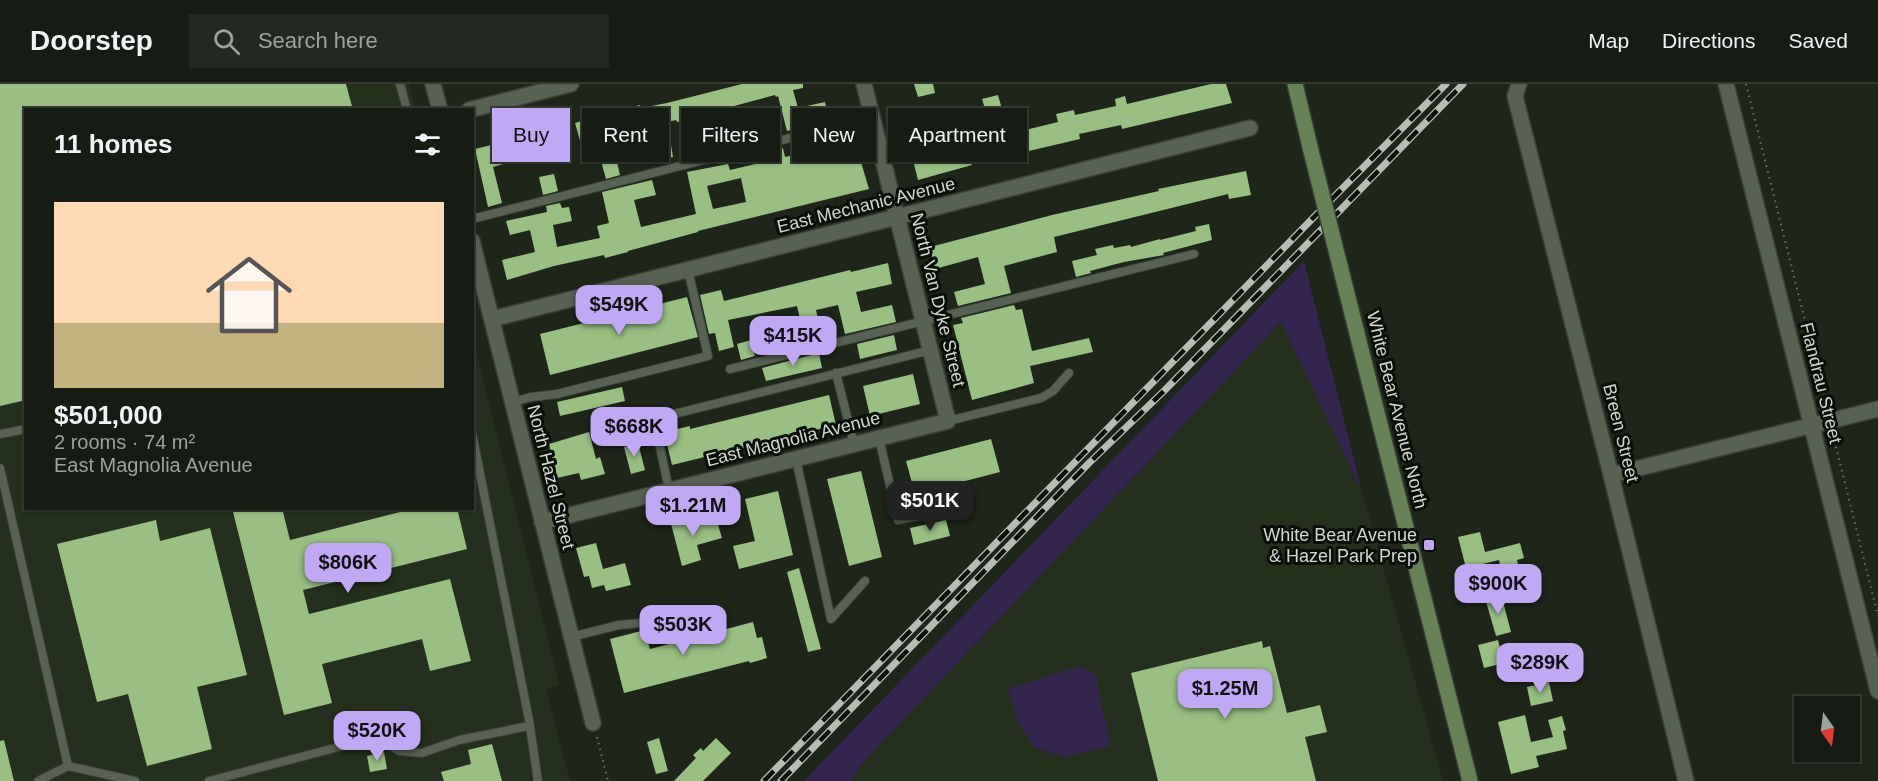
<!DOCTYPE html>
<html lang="en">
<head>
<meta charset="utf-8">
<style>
  :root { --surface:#161c13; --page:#232921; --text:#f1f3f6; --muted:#9ea1a0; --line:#353a33; --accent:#c0a8f4 }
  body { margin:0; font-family:Helvetica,sans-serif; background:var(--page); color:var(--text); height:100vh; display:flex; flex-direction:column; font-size:22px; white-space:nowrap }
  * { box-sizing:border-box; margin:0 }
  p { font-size:20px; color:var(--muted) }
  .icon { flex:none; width:33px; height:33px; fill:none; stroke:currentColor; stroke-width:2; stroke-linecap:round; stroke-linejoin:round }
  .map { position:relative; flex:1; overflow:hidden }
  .drawer { position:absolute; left:24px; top:24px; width:450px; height:402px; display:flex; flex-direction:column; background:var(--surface); border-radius:0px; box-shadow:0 2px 4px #0004,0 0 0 2px var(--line) }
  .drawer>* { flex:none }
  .hud { position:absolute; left:492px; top:24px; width:570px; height:54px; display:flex; gap:12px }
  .needle { width:39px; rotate:166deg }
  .fabs { position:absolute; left:1794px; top:612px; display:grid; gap:12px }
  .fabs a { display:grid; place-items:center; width:66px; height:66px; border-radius:0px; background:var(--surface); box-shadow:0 2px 4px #0004,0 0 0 2px var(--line); font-size:30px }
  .price { position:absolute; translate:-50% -51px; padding:0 14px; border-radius:12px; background:var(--accent); color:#111; font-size:20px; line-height:39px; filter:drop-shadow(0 2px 3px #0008) }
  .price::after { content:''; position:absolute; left:50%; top:36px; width:18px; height:14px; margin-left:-9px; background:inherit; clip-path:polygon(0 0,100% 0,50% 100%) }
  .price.current { background:#222; color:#fff }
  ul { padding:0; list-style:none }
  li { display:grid; align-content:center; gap:12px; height:318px; padding:0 30px }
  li+li { border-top:2px solid var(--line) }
  li span { display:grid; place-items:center; height:186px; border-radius:0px; color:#555 }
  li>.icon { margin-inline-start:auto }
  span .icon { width:108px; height:108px; fill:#fffc; stroke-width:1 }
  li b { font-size:26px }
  h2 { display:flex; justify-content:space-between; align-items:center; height:72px; padding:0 30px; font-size:26px }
  .chip { padding:0 21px; border-radius:0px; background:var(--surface); box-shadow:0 2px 4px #0004,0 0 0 2px var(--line); font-size:21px; line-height:54px }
  .chip.current { background:var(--accent); color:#111 }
  header { display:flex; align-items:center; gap:36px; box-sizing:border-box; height:84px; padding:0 30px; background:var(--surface); border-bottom:2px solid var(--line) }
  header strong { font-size:28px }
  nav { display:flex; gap:33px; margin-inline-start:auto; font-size:21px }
  .search { width:420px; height:54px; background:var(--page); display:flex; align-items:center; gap:15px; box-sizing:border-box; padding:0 21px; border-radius:0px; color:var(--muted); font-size:22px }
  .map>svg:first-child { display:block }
  .built { fill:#24301d }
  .green { fill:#33254d }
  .building { fill:#99bf83; fill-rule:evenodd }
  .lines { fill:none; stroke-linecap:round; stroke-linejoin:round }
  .lane-casing { stroke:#383f35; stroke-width:10 }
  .street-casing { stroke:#383f35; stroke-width:18 }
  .secondary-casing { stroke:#383f35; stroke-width:18 }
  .path { stroke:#6b7368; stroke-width:2; stroke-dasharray:1.5 4.5; stroke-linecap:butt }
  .lane { stroke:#586252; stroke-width:8 }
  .street { stroke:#586252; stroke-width:15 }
  .secondary { stroke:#688258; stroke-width:15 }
  .rail-casing { stroke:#b7bdb4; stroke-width:7 }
  .rail { stroke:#0a0e08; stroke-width:4.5; stroke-dasharray:14; stroke-linecap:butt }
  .secondary-bridge-casing { stroke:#383f35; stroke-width:18; stroke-linecap:butt }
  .secondary-bridge { stroke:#688258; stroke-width:15 }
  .poi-dot { fill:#c0a8f4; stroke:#0a0e08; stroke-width:2 }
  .labels { text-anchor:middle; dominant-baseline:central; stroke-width:6; stroke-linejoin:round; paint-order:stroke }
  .street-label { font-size:18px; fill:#d2d8cf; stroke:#0a0e08 }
  .poi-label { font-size:18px; fill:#d2d8cf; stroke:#0a0e08; text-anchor:end }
</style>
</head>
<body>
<header>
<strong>Doorstep</strong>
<div class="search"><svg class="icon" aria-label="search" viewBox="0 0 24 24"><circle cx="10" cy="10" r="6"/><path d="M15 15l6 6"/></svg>Search here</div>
<nav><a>Map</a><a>Directions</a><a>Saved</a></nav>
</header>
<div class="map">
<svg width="1878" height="697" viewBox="0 0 1878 697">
  <rect width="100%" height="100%" fill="#1d2619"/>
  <path class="built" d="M0 0H409L415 25 26 26V424H472L473 255 559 600 546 605 570 697H0Z
    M1282 237 1362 408 1443 697H852L860 682Z"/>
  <path class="green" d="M1304 177 1362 408 1281 238 860 682 852 697H804Z
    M1080 582 1096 591 1110 662 1065 673 1034 663 1017 638 1008 605Z"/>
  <path class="building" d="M0 0H346L353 26H26V316L0 322Z
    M742 0H803V4L793 6 798 24 825 18 827 27 843 23 846 34 787 47 778 12 776 13 775 11 719 26 720 30 701 36 700 33 677 38 676 36 645 43 648 55 631 59 623 25 640 21 641 24 667 19Z
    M914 0H933L935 9 918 13Z
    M1211 0H1226L1232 19 1122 45 1121 41 1079 50 1080 55 1003 73 1002 70 971 77 972 81 918 96 913 76 927 72 922 47 935 44 941 69 963 64 955 34 985 25 982 15 998 11 1009 50 1058 38 1056 30 1074 26 1075 31 1116 22 1115 15 1125 12 1127 20Z
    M591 34 599 63 583 67 575 39Z
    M540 43 546 64 509 74 510 78 493 83 502 119 488 123 475 65 516 55 515 50Z
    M848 45 851 46 858 78H861L869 105 698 147V148L628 167V168L605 174 604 171 554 182 507 196 502 176 535 168 530 146 510 151 506 137 547 128 546 122 560 119 562 124 569 123 572 137 553 141 557 163 600 154 597 142 609 139 602 108 652 96 656 111 634 116 641 143 696 130 687 88 728 80 730 86 773 76 771 67 783 64 785 73 813 67 810 55ZM741 94 746 118 713 125 707 102Z
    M671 61 673 73 658 76 655 64Z
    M616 74 620 91 606 95 601 77Z
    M1246 87 1251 111 1229 115 1228 110 1054 153 1057 168 1004 182 1011 209 958 222 954 208 985 200 978 173 935 185 930 163 1052 131 1159 107 1158 105Z
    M554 90 558 107 543 111 539 93Z
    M1209 140 1212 156 1163 169 1164 171 1124 178 1090 187 1091 189 1076 193 1072 177 1097 171 1095 165 1113 161 1114 164 1130 161 1131 163 1160 155V156L1196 147 1195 143Z
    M888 179 892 200 856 208 861 228 892 221 896 238 845 250 838 221 816 226 823 256 789 264 785 248 802 243 797 222 728 236 734 263 719 267 715 249 709 250 700 211 721 206 724 217 850 186 851 188Z
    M687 213 698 253 550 291 540 250Z
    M1014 221 1016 226 1022 225 1032 267 1089 254 1093 268 1030 282 1034 299 972 316 953 241 963 239 961 234Z
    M894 251 897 266 860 275 857 260Z
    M751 256 755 272 741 276 737 260Z
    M819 269 822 284 766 297 762 284Z
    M913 290 920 320 870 332 863 302Z
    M622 303 625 317 560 332 557 318Z
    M829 311 836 341 672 381 664 348 690 342V345Z
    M589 348 596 375 600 373 605 390 581 396 579 389 557 394 549 360Z
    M991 355 1000 388 915 410 906 377Z
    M638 359 645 386 631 390 624 363Z
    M861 387 882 473 849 482 827 395Z
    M778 407 793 471 739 485 733 462 755 457 745 415Z
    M232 424H282L290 456 400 428 399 424H457L467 465 303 506 309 530 450 495 471 577 430 587 422 555 322 580 332 619 284 631Z
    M689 431 692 441 716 434 722 454 697 461 701 476 682 482 670 436Z
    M156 436 160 457 210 444 247 591 197 603 212 665 147 682 128 610 97 618 57 460Z
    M946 436 950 452 914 461 910 444Z
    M1480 448 1485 468 1520 459 1524 474 1517 476 1522 498 1505 502 1499 476 1466 484 1458 453Z
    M596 459 603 485 625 479 631 501 606 507 604 501 592 504 589 492 584 493 576 464Z
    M799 484 821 565 808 568 787 488Z
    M1501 510 1511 548 1496 552 1485 514Z
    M753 538 757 554 762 553 767 574 750 579 749 577 624 609 610 555 645 546 650 565Z
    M1498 556 1504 579 1484 584 1478 561Z
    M1262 557 1263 564 1270 562 1287 629 1320 621 1327 648 1305 653 1316 697H1158L1131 589Z
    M1549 598 1553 617 1531 622 1527 603Z
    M1525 631 1531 658 1553 653 1548 636 1562 632 1566 646 1563 647 1567 665 1536 672 1539 683 1511 690 1498 638Z
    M659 654 668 687 656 690 647 658Z
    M716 654 731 669 703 697H674L696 674 693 671 701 664 703 667Z
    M4 656 14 697H0V657Z
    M492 660 502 697H444L441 688 471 680 468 666Z
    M384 668 387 685 370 688 367 672Z"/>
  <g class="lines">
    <g class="lane-casing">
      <path id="lane" d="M400 0 407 26
        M472 135 872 33
        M730 285 1194 170
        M836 289 854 360
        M513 318 531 313 557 310 708 272 688 186
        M948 337 1041 314 1053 307 1069 289
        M472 349 529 636 538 697
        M0 350 26 345
        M879 354 898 436 949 426
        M796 375 831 535 865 497
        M0 384 68 682
        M669 406 654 335 931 266
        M571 553 619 541 651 538 694 528
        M38 697 68 682 135 697
        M209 697 369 655 385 658 399 667 422 669 459 656 529 642"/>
    </g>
    <g class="street-casing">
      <path id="street" d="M433 0 440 26
        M1519 0 1515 12 1611 391 1686 697
        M1726 0 1878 607
        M469 26 571 0
        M472 157 593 639
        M492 235 1250 44
        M1611 391 1878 325
        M542 438 948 337 864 0"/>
    </g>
    <g class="secondary-casing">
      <path id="secondary" d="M1295 0 1311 67
        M1340 182 1470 697"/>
    </g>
    <path class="path" d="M1746 0 1825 317 1823 323
      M1833 351 1878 532
      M597 653 608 697"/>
    <use href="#lane" class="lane"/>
    <use href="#street" class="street"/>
    <use href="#secondary" class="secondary"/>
    <g class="rail-casing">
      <path id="rail" d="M764 697 1313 134 1446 0
        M781 697 1089 379 1165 306 1463 0"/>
    </g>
    <use href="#rail" class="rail"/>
    <g class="secondary-bridge-casing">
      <path id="secondary-bridge" d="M1311 67 1340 182"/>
    </g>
    <use href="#secondary-bridge" class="secondary-bridge"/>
  </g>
  <rect class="poi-dot" x="1423" y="455" width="12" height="12" rx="3"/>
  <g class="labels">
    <g class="street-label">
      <text transform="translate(866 121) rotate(-14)">East Mechanic Avenue</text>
      <text transform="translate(938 216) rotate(76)">North Van Dyke Street</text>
      <text transform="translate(1821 299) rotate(76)">Flandrau Street</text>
      <text transform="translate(1397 326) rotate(76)">White Bear Avenue North</text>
      <text transform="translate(1621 349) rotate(76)">Breen Street</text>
      <text transform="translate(793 355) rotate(-14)">East Magnolia Avenue</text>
      <text transform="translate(551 393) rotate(76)">North Hazel Street</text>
    </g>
    <g class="poi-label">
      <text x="1417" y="451">White Bear Avenue<tspan x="1417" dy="21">&amp; Hazel Park Prep</tspan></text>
    </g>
  </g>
</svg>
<div class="fabs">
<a><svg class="needle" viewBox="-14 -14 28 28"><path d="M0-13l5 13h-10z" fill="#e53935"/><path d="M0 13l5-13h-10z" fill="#9ea1a0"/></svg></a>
</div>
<b class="price" style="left:619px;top:252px">$549K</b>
<b class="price" style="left:793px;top:283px">$415K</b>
<b class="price" style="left:634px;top:374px">$668K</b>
<b class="price current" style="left:930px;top:448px">$501K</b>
<b class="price" style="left:693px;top:453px">$1.21M</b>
<b class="price" style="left:348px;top:510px">$806K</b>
<b class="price" style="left:1498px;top:531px">$900K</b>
<b class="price" style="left:683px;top:572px">$503K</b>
<b class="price" style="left:1540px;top:610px">$289K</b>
<b class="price" style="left:1225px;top:636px">$1.25M</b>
<b class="price" style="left:377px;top:678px">$520K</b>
<div class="hud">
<a class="chip current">Buy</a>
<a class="chip">Rent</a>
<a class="chip">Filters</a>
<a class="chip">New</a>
<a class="chip">Apartment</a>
</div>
<section class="drawer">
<h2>11 homes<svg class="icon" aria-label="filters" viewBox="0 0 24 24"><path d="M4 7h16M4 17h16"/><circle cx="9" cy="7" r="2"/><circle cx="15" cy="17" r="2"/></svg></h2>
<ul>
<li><span style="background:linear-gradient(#ffd9b3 65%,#c2b280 0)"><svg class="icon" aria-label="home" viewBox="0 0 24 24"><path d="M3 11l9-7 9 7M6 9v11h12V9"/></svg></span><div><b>$501,000</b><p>2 rooms · 74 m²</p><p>East Magnolia Avenue</p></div></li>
</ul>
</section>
</div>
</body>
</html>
